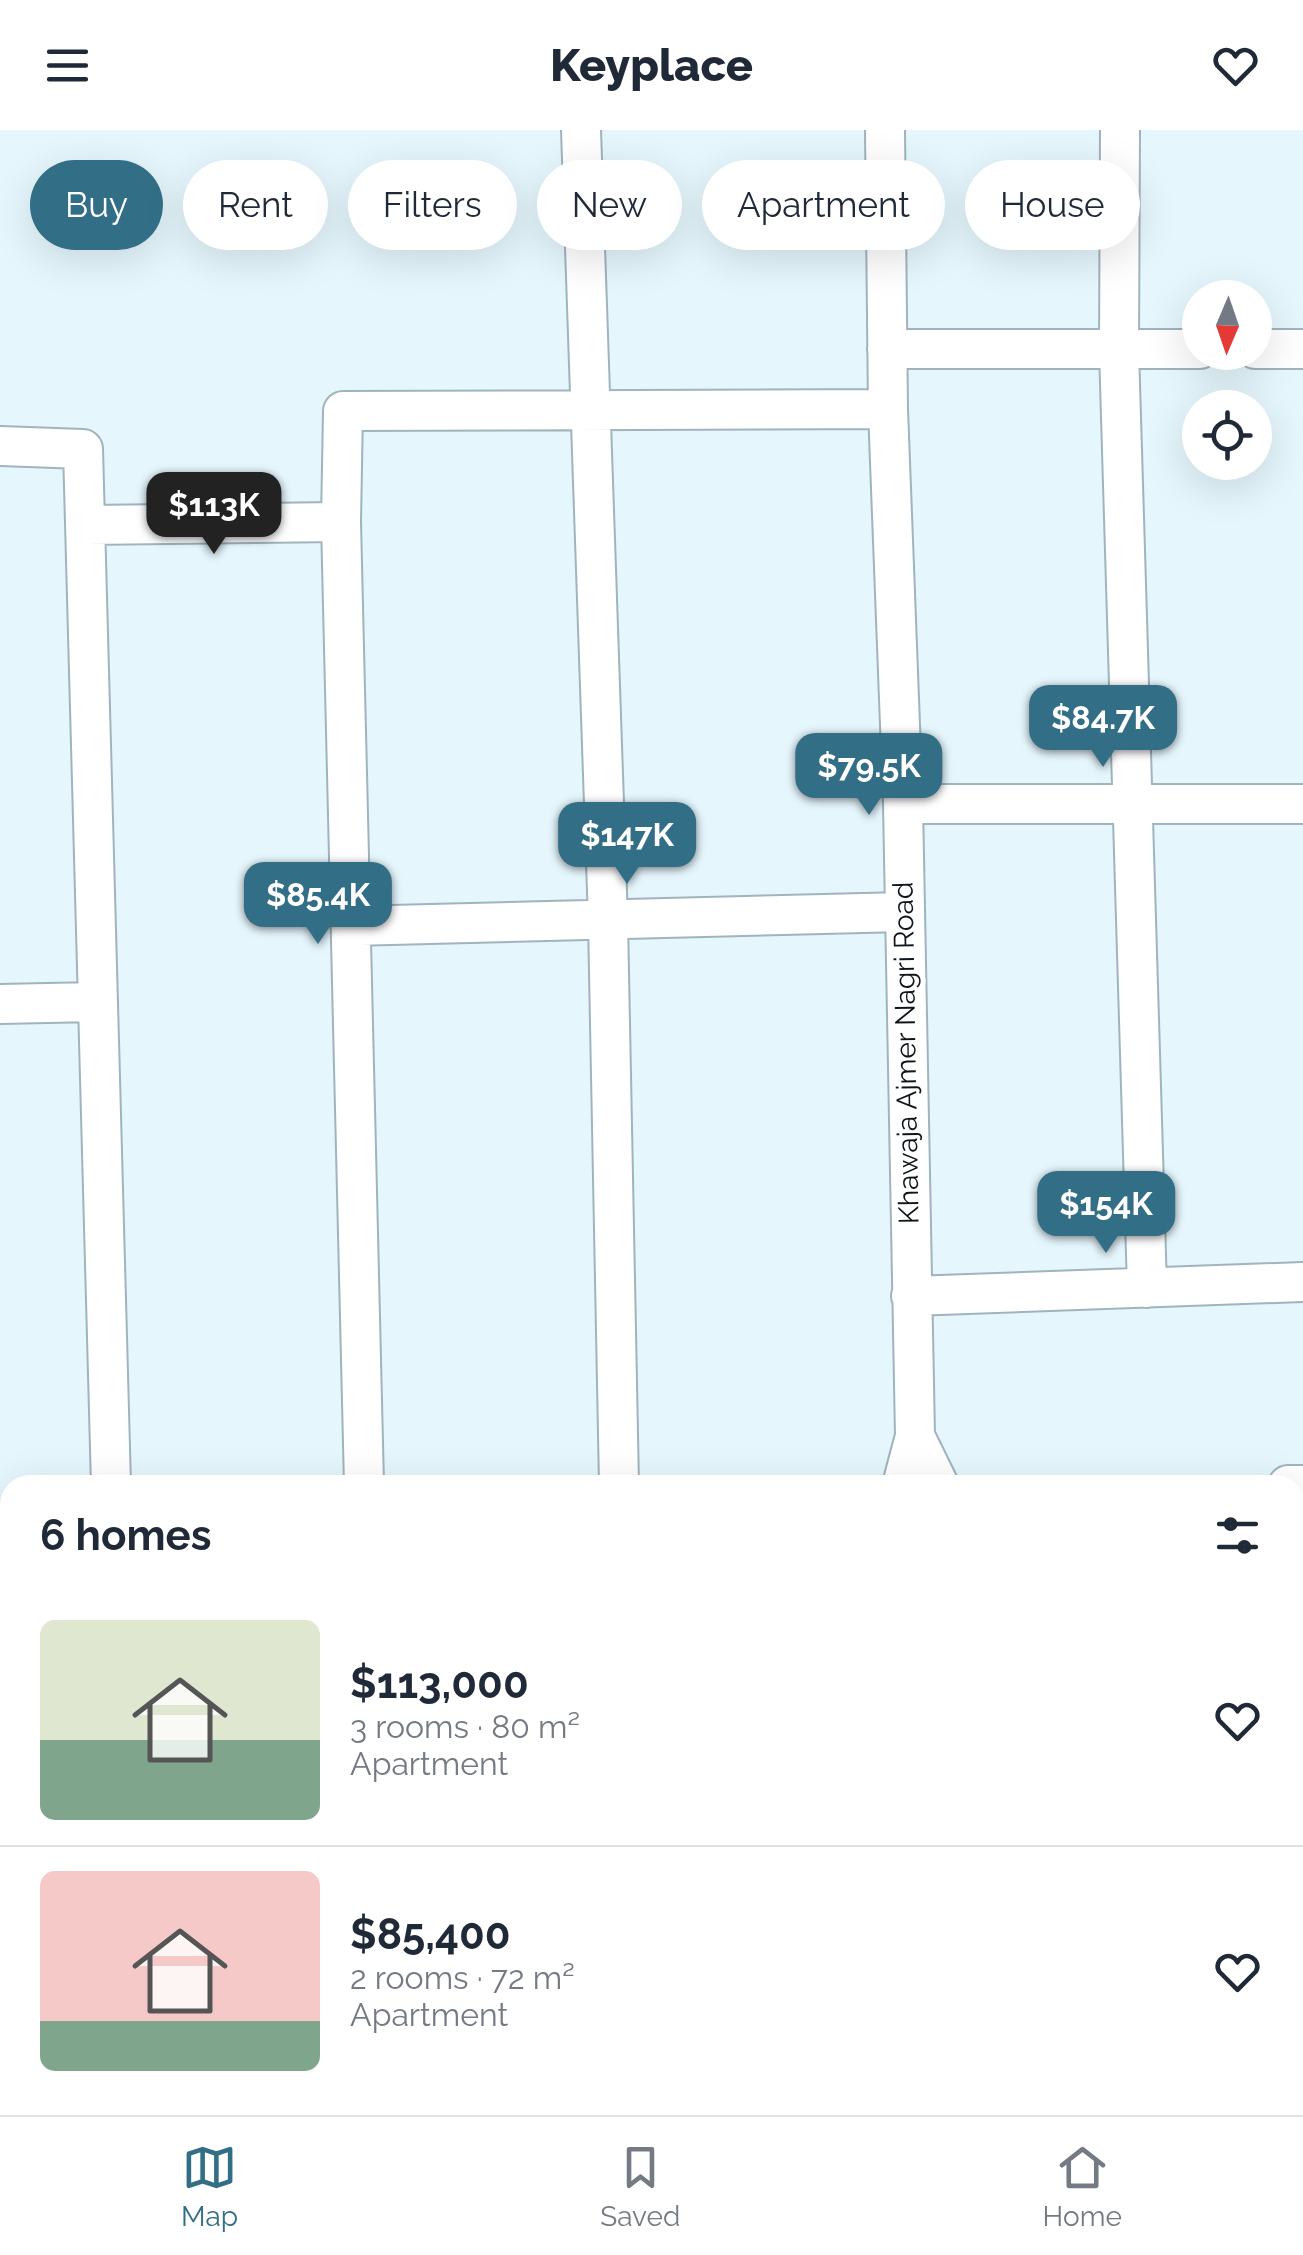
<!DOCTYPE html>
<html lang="en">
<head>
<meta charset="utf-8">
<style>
  :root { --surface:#fff; --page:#f6f6f7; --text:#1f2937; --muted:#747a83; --line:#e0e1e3; --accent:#326e86 }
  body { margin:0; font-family:Raleway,sans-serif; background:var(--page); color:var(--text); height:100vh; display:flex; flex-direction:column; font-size:38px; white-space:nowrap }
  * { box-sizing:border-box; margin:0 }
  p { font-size:32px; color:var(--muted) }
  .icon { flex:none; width:55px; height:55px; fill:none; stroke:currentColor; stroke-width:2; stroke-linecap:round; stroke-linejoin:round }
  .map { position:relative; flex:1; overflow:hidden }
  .details { position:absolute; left:0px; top:1345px; width:1305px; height:640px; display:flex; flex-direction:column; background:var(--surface); border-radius:30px 30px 0 0; box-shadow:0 10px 40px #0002 }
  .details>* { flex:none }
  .banner { position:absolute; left:30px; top:30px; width:1245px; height:90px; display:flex; gap:20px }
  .needle { width:65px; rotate:182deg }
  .tools { position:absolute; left:1182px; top:150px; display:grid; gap:20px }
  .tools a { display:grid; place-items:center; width:90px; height:90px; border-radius:50%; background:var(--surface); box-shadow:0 10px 40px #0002; font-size:50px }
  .price { position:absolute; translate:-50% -85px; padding:0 22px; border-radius:20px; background:var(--accent); color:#fff; font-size:32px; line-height:65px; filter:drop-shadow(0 2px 5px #0008) }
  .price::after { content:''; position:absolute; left:50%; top:60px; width:30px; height:22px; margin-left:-15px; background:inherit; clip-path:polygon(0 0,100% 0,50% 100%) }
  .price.on { background:#222; color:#fff }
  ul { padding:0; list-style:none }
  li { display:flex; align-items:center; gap:30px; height:250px; padding:0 40px }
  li+li { border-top:2px solid var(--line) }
  li span { display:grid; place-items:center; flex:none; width:280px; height:200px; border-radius:15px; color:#555 }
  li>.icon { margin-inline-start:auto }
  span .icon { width:120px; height:120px; fill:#fffc; stroke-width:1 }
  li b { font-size:42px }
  h2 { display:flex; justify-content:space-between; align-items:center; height:120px; padding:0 40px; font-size:42px }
  .chip { padding:0 35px; border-radius:45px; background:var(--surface); box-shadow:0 10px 40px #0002; font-size:35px; line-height:90px }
  .chip.on { background:var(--accent); color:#fff }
  header { display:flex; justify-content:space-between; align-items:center; height:130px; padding:0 40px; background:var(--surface); font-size:45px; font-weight:800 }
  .tab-bar { display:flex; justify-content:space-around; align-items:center; height:140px; border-top:2px solid var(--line); background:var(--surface); font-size:28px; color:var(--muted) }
  .tab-bar a { display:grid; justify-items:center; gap:5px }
  .tab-bar .on { color:var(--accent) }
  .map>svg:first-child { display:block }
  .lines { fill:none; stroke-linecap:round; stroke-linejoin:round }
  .minor-casing { stroke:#a0b4bd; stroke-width:42 }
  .major-casing { stroke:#2f6c83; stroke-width:52 }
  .minor { stroke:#fff; stroke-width:38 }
  .major { stroke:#8dc3d7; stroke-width:48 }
  .labels { text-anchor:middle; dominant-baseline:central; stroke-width:10; stroke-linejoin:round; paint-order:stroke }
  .street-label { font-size:28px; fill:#0e1518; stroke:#fff }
</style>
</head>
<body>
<header><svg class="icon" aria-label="menu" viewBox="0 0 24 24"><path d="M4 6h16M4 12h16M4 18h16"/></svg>Keyplace<svg class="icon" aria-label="heart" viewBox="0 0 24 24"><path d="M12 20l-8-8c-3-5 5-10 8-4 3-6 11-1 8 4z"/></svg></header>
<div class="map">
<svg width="1303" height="1985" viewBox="0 0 1303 1985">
  <rect width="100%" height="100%" fill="#e5f6fd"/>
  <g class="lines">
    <g class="minor-casing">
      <path id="minor" d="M581 0 608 791 619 1355
        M885 0 888 279 903 674 915 1306 939 1355
        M1120 0 1119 220 1147 1158
        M887 219H1200
        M1255 219H1303
        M0 316 83 319 111 1355
        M86 395 341 392
        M903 674H1303
        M351 796 904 782
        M0 874 95 872
        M911 1166 1303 1152
        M364 1355 341 392 343 281 888 279
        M902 1355 915 1306
        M1288 1355H1303
        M0 1396H10
        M0 1955 10 1954
        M1295 1966H1303
        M616 1975V1985
        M900 1975V1985
        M946 1975 947 1985
        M195 1985 414 1975"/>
    </g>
    <g class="major-casing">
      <path id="major" d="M1295 1439H1303
        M0 1468H10
        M1295 1504H1303
        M0 1542 10 1541"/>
    </g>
    <use href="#minor" class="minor"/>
    <use href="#major" class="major"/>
  </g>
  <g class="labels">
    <g class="street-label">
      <text transform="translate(906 923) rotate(-91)">Khawaja Ajmer Nagri Road</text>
    </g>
  </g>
</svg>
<div class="tools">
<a><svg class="needle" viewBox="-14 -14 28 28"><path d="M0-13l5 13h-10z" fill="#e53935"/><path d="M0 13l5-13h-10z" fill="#747a83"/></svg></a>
<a><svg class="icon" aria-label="locate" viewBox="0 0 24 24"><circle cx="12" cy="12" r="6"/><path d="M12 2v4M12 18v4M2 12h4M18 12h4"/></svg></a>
</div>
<b class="price on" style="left:214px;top:427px">$113K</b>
<b class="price" style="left:1103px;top:640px">$84.7K</b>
<b class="price" style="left:869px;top:688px">$79.5K</b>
<b class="price" style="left:627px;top:757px">$147K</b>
<b class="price" style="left:318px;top:817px">$85.4K</b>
<b class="price" style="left:1106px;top:1126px">$154K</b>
<div class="banner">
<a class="chip on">Buy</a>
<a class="chip">Rent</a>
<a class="chip">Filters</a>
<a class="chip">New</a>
<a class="chip">Apartment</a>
<a class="chip">House</a>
</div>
<section class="details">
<h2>6 homes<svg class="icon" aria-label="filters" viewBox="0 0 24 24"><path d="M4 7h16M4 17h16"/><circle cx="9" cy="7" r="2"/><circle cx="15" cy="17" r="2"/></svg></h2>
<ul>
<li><span style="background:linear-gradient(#dfe7d0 60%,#7fa58c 0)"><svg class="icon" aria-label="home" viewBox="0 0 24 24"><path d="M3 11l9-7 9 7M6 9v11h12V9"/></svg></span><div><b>$113,000</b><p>3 rooms · 80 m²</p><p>Apartment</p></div><svg class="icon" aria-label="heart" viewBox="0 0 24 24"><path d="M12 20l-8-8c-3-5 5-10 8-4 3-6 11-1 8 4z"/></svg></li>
<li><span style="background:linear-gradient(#f6c9c9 75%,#7fa58c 0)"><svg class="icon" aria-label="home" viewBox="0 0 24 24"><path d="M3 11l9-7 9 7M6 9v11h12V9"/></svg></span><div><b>$85,400</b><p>2 rooms · 72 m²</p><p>Apartment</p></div><svg class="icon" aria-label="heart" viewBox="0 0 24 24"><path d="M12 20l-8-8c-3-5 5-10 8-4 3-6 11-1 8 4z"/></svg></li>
</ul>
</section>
</div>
<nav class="tab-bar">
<a class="on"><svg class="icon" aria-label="map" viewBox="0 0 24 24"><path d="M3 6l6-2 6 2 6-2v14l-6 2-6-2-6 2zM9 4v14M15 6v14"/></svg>Map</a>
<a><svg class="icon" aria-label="saved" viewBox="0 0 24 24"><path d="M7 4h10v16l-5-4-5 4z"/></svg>Saved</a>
<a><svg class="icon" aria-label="home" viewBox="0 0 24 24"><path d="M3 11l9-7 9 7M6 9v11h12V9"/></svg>Home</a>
</nav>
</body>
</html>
